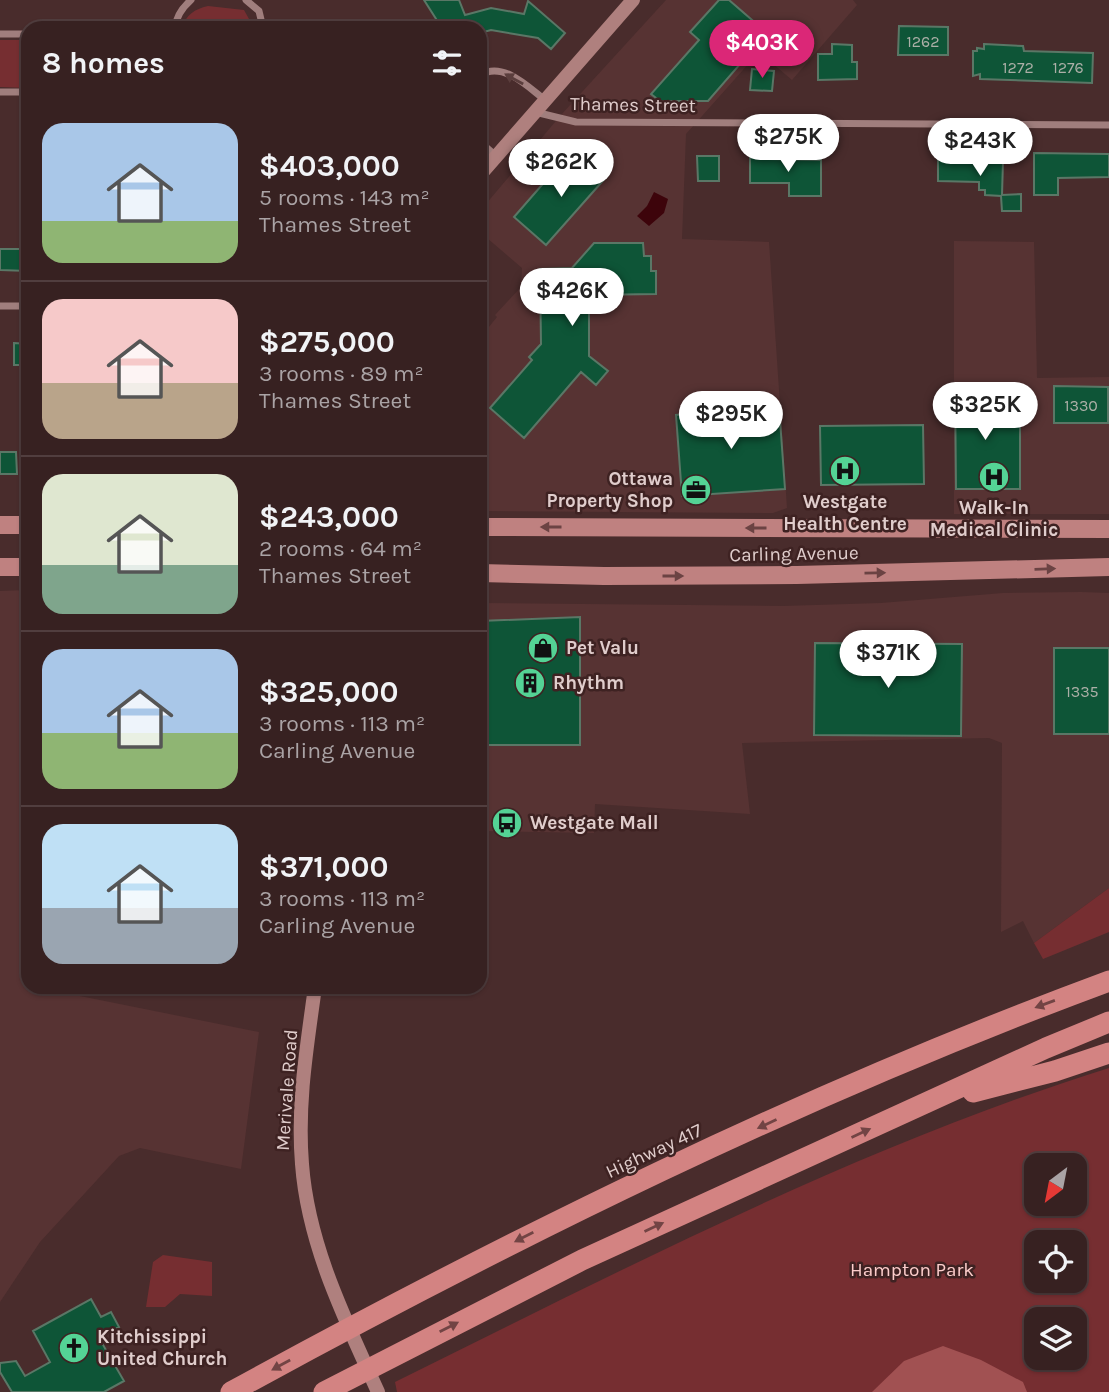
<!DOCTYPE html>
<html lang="en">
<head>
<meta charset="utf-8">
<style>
  :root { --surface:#372121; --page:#3e292a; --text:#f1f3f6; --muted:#aaa3a5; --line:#513e3f; --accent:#db2777 }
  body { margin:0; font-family:Karla,sans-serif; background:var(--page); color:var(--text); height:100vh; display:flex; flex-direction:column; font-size:26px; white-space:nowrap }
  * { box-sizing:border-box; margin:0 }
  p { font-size:23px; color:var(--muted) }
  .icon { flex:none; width:38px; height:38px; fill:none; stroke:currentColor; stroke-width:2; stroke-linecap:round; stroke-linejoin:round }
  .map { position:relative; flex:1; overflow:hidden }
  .sheet { position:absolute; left:21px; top:21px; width:466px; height:973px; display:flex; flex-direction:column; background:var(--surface); border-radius:21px; box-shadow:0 2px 5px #0004,0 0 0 2px var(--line) }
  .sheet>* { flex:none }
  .needle { width:46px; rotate:212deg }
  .fabs { position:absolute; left:1024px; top:1153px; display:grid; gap:14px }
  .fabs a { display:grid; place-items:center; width:63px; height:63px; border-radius:14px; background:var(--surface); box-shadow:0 2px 5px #0004,0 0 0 2px var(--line); font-size:35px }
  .price { position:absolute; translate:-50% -60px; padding:0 16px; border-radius:24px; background:#fff; color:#222; font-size:23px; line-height:46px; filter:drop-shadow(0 2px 4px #0008) }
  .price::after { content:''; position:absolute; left:50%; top:42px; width:21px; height:16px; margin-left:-10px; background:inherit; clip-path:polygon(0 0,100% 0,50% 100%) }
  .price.current { background:var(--accent); color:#fff }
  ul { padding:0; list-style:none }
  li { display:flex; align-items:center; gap:21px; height:175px; padding:0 21px }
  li+li { border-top:2px solid var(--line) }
  li span { display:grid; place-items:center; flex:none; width:196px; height:140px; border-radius:21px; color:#555 }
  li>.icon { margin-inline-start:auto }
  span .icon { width:84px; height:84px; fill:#fffc; stroke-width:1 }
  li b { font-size:30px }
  h2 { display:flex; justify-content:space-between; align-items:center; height:84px; padding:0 21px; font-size:30px }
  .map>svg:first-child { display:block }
  .built { fill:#573333 }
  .green { fill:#762e31; fill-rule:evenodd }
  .forest { fill:#a15152 }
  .water { fill:#3d040b }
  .building { fill:#0e5537; stroke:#5a7766; stroke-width:2 }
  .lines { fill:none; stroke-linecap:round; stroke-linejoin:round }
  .minor { stroke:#a07e7d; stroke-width:7 }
  .secondary { stroke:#af807e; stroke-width:14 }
  .primary { stroke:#bf8180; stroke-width:18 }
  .motorway { stroke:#d38382; stroke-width:21 }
  .oneway { fill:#5b3e3d }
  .oneway2 { fill:#6b4343 }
  .oneway3 { fill:#724444 }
  .labels { text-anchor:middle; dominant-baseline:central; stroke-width:5; stroke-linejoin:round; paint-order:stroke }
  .number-label { font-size:16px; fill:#acafa7 }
  .street-label { font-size:19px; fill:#e0cdcc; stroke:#3e2222 }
  .poi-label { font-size:19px; font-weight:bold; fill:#e0cdcc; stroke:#3e2222; text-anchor:start }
  .park-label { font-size:19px; fill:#fdcdcb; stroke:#3e2222 }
</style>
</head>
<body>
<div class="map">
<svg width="1109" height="1392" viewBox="0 0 1109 1392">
  <rect width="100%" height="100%" fill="#492c2c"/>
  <path class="built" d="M666 0H853L857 5 792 80 759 52 686 134 682 239 769 242 787 508 773 513 480 511V338L497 317 495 315 521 287 522 268 480 232V211L561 115Z
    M954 241 1034 242 1037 378 1109 377V514H954Z
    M28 590V987H43V989L50 990 259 1032 241 1169 140 1148 119 1156 40 1242 0 1302V591Z
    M1081 592 1109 593V888L1034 943 1023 921 1001 932 1002 743 989 738 742 743 750 814 595 804 594 833 480 831V603L783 606 881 603 1003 593Z"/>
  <path class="green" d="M208 6 244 10 254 28H181C187 15 194 9 208 6Z
    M0 40H28V88L0 87Z
    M1109 888V932L1043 959 1034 943Z
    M1109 1068V1392H397L395 1382C628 1267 860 1146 1109 1068ZM1036 1166H1074V1204H1036ZM1036 1242H1074V1281H1036ZM1036 1320H1074V1358H1036Z
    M163 1255 212 1262V1296L180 1294 165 1307H146L153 1262Z"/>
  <path class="forest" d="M943 1346 981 1360 1023 1382 1027 1392H872L904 1361Z"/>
  <path class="water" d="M654 192 668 199 664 213 649 226 637 216 647 206Z"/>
  <path class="building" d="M424 0H459L465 15 491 8 524 14 528 1 565 33 551 49 538 38 491 30 480 33V28H435V23L438 22Z
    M719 0H729L767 33 708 101H660L651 94 699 40 690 32Z
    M899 26 948 27V55H898Z
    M832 44 852 45V62H857V79L818 80V54H832Z
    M984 44 1023 46 1024 51 1093 53 1092 83 980 79V74L973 76V51H977V48L984 49Z
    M752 69 774 71 772 91 750 90Z
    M581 152 608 175 546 245 514 217 548 178 553 183Z
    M1034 153 1109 154V177L1058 178V195H1034Z
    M697 156H719V181H698Z
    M750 156H769V159L821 160V196H789V183H750Z
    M938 159 1003 161 1002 195 1021 194V211H1002L1001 196 985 195V190H979V182L938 181Z
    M594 243H643L644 256H651V271H656V294L589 295V356L608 371 596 385 581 372 524 438 490 408 532 360 529 357 541 344 540 269 572 268Z
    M0 249H28V271L0 270Z
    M14 343 28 344V365H14Z
    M955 383H989V408H1000V417H1020V489H956Z
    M1054 386 1108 387V423H1054Z
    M779 406 785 489 682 496 676 415Z
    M923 425 924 484 821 485 820 426Z
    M0 452H16L17 474H0Z
    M580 617V745H480V621Z
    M815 643 962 644 961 736 814 735Z
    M1054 648H1109V734H1054Z
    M91 1299 101 1317 111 1312 119 1327 99 1338 124 1381 104 1392H12L0 1372V1363L16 1361 25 1376 50 1362 33 1331Z"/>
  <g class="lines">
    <path class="minor" d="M246 0 259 11 263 28
      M175 28C176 16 182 8 191 0
      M0 34H28
      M480 75C503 61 527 86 545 100
      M0 92H28
      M535 112 576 122 1109 125
      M480 142 496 156
      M0 306H28"/>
    <path class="secondary" d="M480 175 633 0
      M315 987C307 1046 297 1104 302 1164 308 1245 345 1319 378 1392"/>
    <path class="primary" d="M0 525H28
      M480 527 1109 529
      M0 567H28
      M480 573 604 576 797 575 1109 567"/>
    <path class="motorway" d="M973 1092 1055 1071 1109 1053
      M231 1392C514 1237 806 1093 1109 981
      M324 1392 582 1260 1046 1048 1109 1022"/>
  </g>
  <defs><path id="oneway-solid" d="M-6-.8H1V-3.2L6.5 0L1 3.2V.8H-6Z" transform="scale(1.75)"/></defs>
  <use class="oneway" href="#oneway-solid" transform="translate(514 79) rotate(-151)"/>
  <g class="oneway2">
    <use href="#oneway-solid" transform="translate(551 527) rotate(-180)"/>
    <use href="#oneway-solid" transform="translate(756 528) rotate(-180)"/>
    <use href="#oneway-solid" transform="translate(1045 569) rotate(-2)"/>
    <use href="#oneway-solid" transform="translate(875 573) rotate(-1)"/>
    <use href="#oneway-solid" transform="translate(673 576)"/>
  </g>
  <g class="oneway3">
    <use href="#oneway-solid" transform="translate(1045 1004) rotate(160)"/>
    <use href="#oneway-solid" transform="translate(767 1124) rotate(155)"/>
    <use href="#oneway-solid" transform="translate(861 1133) rotate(-25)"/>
    <use href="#oneway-solid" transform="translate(654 1227) rotate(-25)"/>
    <use href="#oneway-solid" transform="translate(524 1237) rotate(153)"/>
    <use href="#oneway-solid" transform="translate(449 1327) rotate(-27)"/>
    <use href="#oneway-solid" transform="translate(281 1365) rotate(151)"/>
  </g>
  <defs>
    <g id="hospital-disc" transform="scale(1.575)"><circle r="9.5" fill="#54d395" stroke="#3e2222"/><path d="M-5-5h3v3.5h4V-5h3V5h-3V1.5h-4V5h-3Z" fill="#111"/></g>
    <g id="office-disc" transform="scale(1.575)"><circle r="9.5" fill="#54d395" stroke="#3e2222"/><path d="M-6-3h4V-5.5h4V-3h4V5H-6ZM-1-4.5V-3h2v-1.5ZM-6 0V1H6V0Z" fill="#111"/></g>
    <g id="shop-disc" transform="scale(1.575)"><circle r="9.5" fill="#54d395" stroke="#3e2222"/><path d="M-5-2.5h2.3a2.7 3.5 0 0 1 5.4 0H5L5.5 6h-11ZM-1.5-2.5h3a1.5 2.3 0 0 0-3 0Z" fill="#111"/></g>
    <g id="building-disc" transform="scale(1.575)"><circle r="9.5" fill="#54d395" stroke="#3e2222"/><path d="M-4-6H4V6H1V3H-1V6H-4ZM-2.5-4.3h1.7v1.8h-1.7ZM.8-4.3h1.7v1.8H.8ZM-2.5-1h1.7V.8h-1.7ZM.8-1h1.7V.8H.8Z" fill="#111"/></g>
    <g id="bus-disc" transform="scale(1.575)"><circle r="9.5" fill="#54d395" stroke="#3e2222"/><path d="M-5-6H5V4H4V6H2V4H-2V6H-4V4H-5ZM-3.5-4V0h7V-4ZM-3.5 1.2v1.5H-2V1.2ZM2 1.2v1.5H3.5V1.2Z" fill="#111"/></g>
    <g id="church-disc" transform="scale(1.575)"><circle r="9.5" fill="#54d395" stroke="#3e2222"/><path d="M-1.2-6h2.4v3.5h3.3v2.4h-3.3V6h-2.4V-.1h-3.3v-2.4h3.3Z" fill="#111"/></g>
  </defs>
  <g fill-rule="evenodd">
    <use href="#hospital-disc" x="845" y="471"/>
    <use href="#hospital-disc" x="994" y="477"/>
    <use href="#office-disc" x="696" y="490"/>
    <use href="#shop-disc" x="543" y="648"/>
    <use href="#building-disc" x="530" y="683"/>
    <use href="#bus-disc" x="507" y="823"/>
    <use href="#church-disc" x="74" y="1348"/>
  </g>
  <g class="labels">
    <g class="number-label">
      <text x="923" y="41">1262</text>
      <text x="1018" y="67">1272</text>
      <text x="1068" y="67">1276</text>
      <text x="1081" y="405">1330</text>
      <text x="1082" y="691">1335</text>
    </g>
    <g class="street-label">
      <text transform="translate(633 105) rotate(1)">Thames Street</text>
      <text transform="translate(794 554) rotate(-1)">Carling Avenue</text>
      <text transform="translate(287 1090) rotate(-86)">Merivale Road</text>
      <text transform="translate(654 1151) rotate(-25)">Highway 417</text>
    </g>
    <g class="poi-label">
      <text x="673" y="479" text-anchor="end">Ottawa<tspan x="673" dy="22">Property Shop</tspan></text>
      <text x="845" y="502" text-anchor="middle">Westgate<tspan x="845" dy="22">Health Centre</tspan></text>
      <text x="994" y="508" text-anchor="middle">Walk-In<tspan x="994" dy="22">Medical Clinic</tspan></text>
      <text x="566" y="648">Pet Valu</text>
      <text x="553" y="683">Rhythm</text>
      <text x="530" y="823">Westgate Mall</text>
      <text x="97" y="1337">Kitchissippi<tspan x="97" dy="22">United Church</tspan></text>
    </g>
    <g class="park-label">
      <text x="912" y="1270">Hampton Park</text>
    </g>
  </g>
</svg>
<div class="fabs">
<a><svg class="needle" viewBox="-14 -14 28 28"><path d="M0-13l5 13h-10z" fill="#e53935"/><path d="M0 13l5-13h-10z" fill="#aaa3a5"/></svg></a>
<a><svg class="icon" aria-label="locate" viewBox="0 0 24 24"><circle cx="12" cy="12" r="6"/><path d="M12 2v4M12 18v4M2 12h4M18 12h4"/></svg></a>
<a><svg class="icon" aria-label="layers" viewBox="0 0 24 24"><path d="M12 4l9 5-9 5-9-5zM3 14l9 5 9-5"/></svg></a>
</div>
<b class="price current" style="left:762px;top:80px">$403K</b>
<b class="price" style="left:788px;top:174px">$275K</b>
<b class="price" style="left:980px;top:178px">$243K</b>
<b class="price" style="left:561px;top:199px">$262K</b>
<b class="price" style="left:572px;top:328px">$426K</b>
<b class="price" style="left:985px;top:442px">$325K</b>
<b class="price" style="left:731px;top:451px">$295K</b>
<b class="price" style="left:888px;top:690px">$371K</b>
<section class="sheet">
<h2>8 homes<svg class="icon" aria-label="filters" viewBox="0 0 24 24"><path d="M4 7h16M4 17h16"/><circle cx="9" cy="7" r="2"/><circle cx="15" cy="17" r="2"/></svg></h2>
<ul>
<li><span style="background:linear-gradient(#a9c7e8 70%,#8fb573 0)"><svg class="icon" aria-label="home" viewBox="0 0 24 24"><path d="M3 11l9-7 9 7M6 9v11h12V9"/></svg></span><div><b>$403,000</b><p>5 rooms · 143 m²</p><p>Thames Street</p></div></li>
<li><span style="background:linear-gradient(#f6c9c9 60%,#b9a48a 0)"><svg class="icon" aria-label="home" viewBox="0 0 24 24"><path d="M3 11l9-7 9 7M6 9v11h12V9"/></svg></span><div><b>$275,000</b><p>3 rooms · 89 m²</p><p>Thames Street</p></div></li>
<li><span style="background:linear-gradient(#dfe7d0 65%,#7fa58c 0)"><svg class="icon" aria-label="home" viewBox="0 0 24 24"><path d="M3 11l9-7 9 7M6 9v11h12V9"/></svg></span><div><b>$243,000</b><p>2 rooms · 64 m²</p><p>Thames Street</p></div></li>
<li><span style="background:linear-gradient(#a9c7e8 60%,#8fb573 0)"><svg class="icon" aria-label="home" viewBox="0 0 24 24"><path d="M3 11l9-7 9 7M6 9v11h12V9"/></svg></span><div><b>$325,000</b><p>3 rooms · 113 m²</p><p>Carling Avenue</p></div></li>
<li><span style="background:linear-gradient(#bfe0f5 60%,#9aa5b1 0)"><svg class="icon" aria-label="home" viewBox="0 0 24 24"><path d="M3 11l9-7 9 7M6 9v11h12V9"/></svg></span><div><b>$371,000</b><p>3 rooms · 113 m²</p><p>Carling Avenue</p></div></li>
</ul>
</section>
</div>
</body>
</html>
